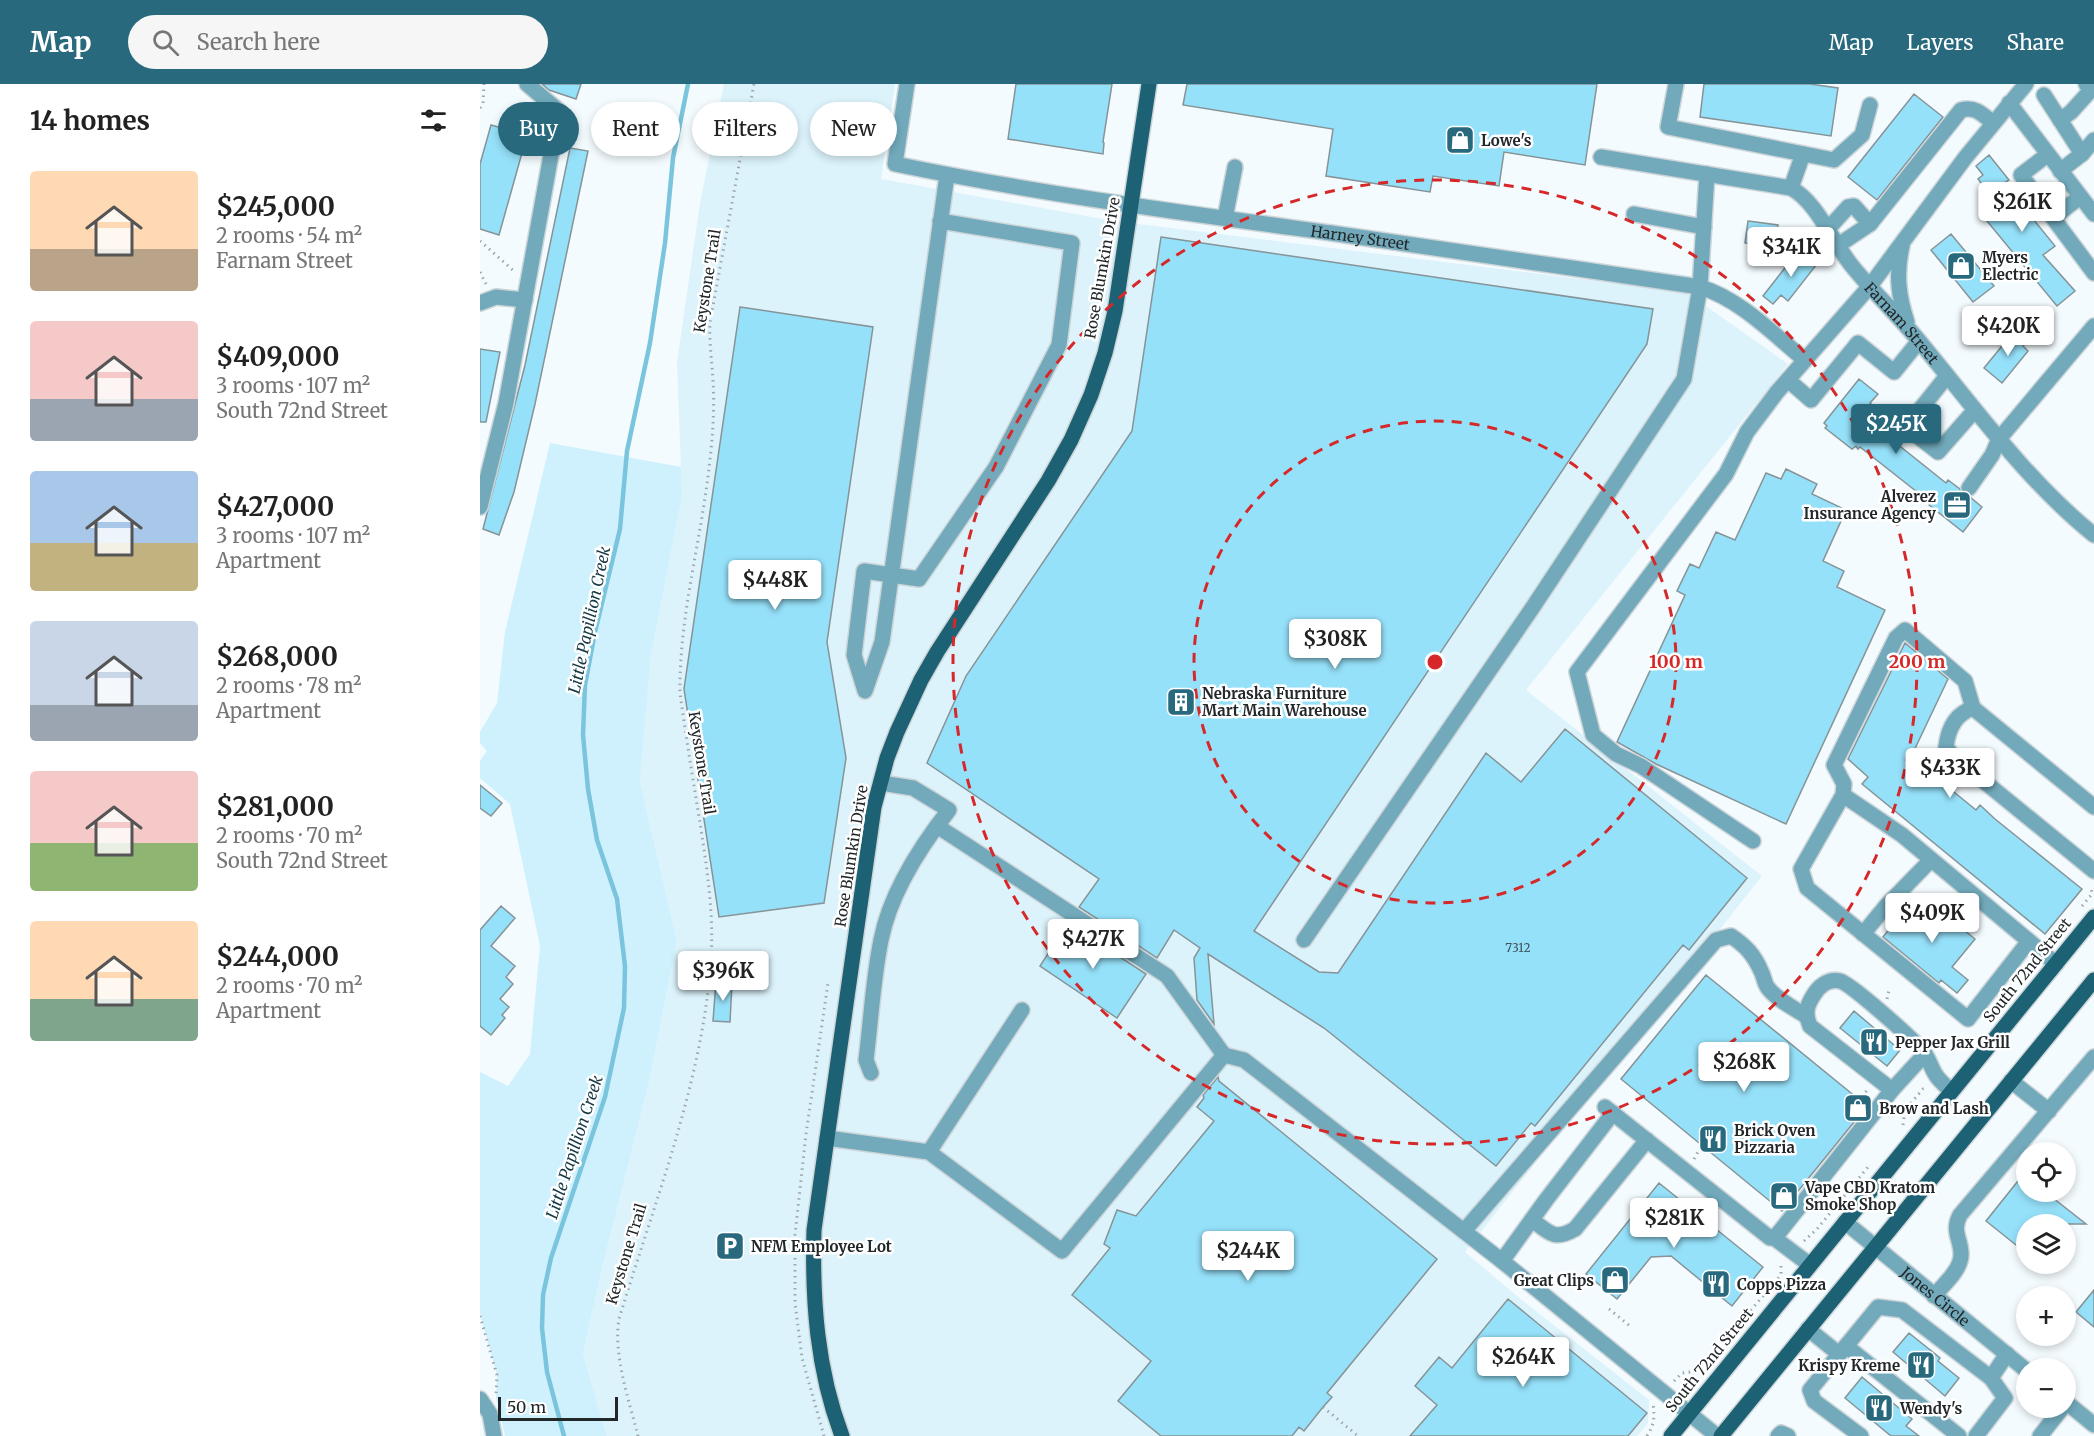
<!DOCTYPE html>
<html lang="en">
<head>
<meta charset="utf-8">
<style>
  :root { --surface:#fff; --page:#f6f6f6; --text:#222; --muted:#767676; --accent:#28697d }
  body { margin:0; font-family:Merriweather,serif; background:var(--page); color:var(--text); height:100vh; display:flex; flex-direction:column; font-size:22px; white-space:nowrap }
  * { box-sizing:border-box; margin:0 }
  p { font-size:20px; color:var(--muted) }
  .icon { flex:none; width:33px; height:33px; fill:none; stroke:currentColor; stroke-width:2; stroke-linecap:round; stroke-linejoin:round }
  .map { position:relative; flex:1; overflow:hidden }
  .details { display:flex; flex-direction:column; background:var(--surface); width:480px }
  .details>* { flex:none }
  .hud { position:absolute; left:18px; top:18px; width:570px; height:54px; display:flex; gap:12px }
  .buttons { position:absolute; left:1536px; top:1058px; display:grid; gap:12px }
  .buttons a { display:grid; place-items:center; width:60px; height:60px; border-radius:50%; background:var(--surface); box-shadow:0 3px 9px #0003; font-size:30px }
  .scale { position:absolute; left:18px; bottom:15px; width:120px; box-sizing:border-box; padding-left:6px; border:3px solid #222729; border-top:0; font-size:16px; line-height:21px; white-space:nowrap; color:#222729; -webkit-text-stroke:4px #fff; paint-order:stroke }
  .price { position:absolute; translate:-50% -51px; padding:0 14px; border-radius:6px; background:#fff; color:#222; font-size:20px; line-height:39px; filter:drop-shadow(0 2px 3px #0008) }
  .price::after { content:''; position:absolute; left:50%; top:36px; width:18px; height:14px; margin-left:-9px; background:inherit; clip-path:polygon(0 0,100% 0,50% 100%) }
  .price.on { background:var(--accent); color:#fff }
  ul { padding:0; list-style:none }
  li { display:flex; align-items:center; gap:18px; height:150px; padding:0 30px }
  li span { display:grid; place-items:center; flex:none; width:168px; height:120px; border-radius:6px; color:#555 }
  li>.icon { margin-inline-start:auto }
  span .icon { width:72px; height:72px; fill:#fffc; stroke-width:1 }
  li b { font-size:26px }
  h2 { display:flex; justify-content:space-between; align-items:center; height:72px; padding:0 30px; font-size:26px }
  .tag { padding:0 21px; border-radius:27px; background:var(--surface); box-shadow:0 3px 9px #0003; font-size:21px; line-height:54px }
  .tag.on { background:var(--accent); color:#fff }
  header { display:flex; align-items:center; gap:36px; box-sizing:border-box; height:84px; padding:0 30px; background:var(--accent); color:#fff }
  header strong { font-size:28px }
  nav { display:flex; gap:33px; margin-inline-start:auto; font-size:21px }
  .search { width:420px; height:54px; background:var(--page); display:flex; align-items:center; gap:15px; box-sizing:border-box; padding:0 21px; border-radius:33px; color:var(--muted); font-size:22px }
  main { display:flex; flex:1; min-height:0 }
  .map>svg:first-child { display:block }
  .built { fill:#dcf3fb }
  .green { fill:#cef1fd }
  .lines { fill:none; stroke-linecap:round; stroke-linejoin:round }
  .stream { stroke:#7ac5dd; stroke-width:4.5 }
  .building { fill:#96e1fa; stroke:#869397; stroke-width:1.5 }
  .minor-casing { stroke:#cdd5d8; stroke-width:18 }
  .major-casing { stroke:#cdd5d8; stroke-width:18 }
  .path { stroke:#9fa6a9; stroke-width:3; stroke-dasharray:1.5 4.5; stroke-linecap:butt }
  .minor { stroke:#72aabc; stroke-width:15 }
  .major { stroke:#1d6174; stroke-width:15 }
  .ring { fill:none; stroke:#d62828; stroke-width:3; stroke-dasharray:10 8 }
  .labels { text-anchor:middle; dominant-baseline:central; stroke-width:5; stroke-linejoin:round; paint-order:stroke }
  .number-label { font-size:12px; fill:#3f565d }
  .poi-label { font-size:15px; font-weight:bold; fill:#222729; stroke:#fff; text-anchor:start }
  .street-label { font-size:15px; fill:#222729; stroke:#fff }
  .water-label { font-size:16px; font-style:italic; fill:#163944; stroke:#fff }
  .centre { fill:#d62828; stroke:#fff; stroke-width:3 }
  .ring-label { font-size:18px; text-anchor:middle; font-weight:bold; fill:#d62828; stroke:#fff; stroke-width:5; stroke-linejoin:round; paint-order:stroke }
</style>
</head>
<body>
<header>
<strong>Map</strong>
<div class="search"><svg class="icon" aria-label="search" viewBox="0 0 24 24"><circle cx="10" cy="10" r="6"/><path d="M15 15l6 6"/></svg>Search here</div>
<nav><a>Map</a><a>Layers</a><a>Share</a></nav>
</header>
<main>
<section class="details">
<h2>14 homes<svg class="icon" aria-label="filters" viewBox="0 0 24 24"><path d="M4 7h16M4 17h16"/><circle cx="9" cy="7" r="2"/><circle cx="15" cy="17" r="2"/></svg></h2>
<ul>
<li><span style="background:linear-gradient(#ffd9b3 65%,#b9a48a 0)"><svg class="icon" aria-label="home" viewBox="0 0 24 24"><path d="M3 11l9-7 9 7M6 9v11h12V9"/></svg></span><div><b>$245,000</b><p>2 rooms · 54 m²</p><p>Farnam Street</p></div></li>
<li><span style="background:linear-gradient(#f6c9c9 65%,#9aa5b1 0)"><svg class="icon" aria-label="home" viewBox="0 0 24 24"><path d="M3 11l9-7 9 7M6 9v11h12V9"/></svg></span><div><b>$409,000</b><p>3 rooms · 107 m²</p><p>South 72nd Street</p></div></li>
<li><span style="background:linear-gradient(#a9c7e8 60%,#c2b280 0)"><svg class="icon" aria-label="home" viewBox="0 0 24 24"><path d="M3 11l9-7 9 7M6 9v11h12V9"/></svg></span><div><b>$427,000</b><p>3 rooms · 107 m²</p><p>Apartment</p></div></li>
<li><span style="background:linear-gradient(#c9d6e8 70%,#9aa5b1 0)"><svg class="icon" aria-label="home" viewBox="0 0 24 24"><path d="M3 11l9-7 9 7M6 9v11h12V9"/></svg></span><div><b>$268,000</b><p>2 rooms · 78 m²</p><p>Apartment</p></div></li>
<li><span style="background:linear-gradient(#f6c9c9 60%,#8fb573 0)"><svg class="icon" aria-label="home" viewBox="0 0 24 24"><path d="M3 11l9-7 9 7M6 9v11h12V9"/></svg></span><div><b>$281,000</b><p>2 rooms · 70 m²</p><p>South 72nd Street</p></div></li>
<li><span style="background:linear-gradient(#ffd9b3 65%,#7fa58c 0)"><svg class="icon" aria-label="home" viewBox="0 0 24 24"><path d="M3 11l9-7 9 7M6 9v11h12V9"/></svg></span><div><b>$244,000</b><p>2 rooms · 70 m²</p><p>Apartment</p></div></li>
</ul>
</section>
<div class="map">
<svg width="1614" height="1352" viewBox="0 0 1614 1352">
  <rect width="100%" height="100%" fill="#f3fbfe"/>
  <path class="built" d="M244 0H415L401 95 634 137 1206 208 1308 280 1046 606 1282 792 985 1168 1043 1217 1169 1316 1168 1339 1157 1352H127L103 1270 123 1180 169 999 197 857 160 698 171 571 202 412 197 278 220 119Z"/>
  <path class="green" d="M70 359 201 383 202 412 171 571 160 698 197 857 169 999 123 1180 103 1270 127 1352H25L16 1314 17 1291 0 1230V988L28 1002 50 970 60 862 30 720 0 694V677L7 667 0 659V648L17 619 25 548Z"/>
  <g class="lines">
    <path class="stream" d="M84 1352 67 1288 62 1244 63 1211 71 1174 125 1013 144 924 145 882 137 815 117 756 108 705 103 651 105 601 115 548 140 445 147 367 170 259 185 159 193 74 208 0"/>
  </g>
  <path class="building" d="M62 0H101L96 15 69 6Z
    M536 0H632L623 58 624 59 623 70 528 55Z
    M707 0H1117L1105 81 1024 68 1019 102 953 92 950 108 846 92 853 45 703 21Z
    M1224 0H1330L1358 4 1351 52 1220 33Z
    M1434 10 1463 33 1397 116 1368 93Z
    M11 41 47 51 19 151 0 145V80Z
    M90 64 108 67 55 320 34 408 19 451 3 445 45 281Z
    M1509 71 1529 96 1524 99 1575 162 1563 171 1595 207 1577 222 1507 137 1519 123 1498 95 1503 91 1496 82Z
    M1268 137 1298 141 1294 164 1265 159Z
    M1471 150 1514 202 1493 218 1451 166Z
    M681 153 1173 225 1167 260 774 847 839 888 858 889 1006 669 1041 698 1085 645 1267 794 1209 866 1203 861 1055 1042 1051 1039 1016 1082 844 944 728 870 734 940 717 916 714 874 720 864 694 846 677 874 599 823 619 795 447 679 486 592 652 347Z
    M1319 166 1337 180 1308 217 1301 211 1293 220 1283 212Z
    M260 223 393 243 347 558 366 674 344 819 239 833 204 605Z
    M1536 245 1549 256 1543 262 1548 267 1522 299 1504 284Z
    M0 265 20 268 6 338H0Z
    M1379 295 1398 310 1390 319 1405 331 1396 343 1466 399 1468 396 1480 405 1483 412 1490 413 1502 423 1483 448 1449 421 1451 419 1380 363 1378 365 1376 362 1372 365 1345 344 1347 342 1344 339Z
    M1306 385 1337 400 1332 410 1366 426 1343 477 1364 487 1357 503 1405 526 1306 740 1176 680 1137 658 1205 511 1197 507 1210 480 1219 484 1236 448 1255 456 1286 389 1301 395Z
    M1425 559 1468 595 1431 673 1496 726 1500 721 1515 735 1602 805 1565 850 1382 700 1388 693 1368 675Z
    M0 701 22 719 11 732 0 724Z
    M1446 815 1495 855 1472 883 1488 896 1477 909 1461 896 1459 899 1403 853 1419 833 1427 839Z
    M21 822 35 834 11 862 35 882 26 893 33 900 20 915 29 923 22 931 25 934 11 951 0 942V846Z
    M588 839 666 890 637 934 560 882Z
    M1226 891 1387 1022 1302 1127 1141 995Z
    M236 898 252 899 250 938 233 937Z
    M1374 927 1420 966 1407 982 1360 944Z
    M738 993 739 997 957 1175 847 1309 852 1313 843 1323 824 1347 819 1343 812 1352H681L638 1317 671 1277 592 1211 630 1164 624 1160 637 1126 656 1132 734 1037 717 1023 724 1014 723 1011Z
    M1546 1087V1107H1564L1606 1140H1546V1169L1506 1137Z
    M1179 1099 1283 1183 1252 1222 1191 1172 1171 1173 1137 1215 1106 1190Z
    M1614 1206V1243L1596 1228Z
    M1028 1215 1167 1329 1148 1352H930L957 1321 935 1302 959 1273 972 1284Z
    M1429 1249 1460 1274 1458 1277 1479 1294 1465 1312 1413 1268Z
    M1382 1293 1432 1335 1426 1342 1439 1352H1411L1365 1314Z"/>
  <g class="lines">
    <g class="minor-casing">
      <g id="minor">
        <path id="s1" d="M427 0 415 80C559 110 705 129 851 149 974 166 1097 185 1220 203 1260 215 1293 250 1325 276"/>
        <path d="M1196 0 1188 43 1354 76 1382 51 1390 21"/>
        <path d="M1564 11 1602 70"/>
        <path d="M1529 19 1614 130"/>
        <path d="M1580 36 1591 28 1611 6 1606 0"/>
        <path d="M1567 71 1541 91 1614 189"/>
        <path id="s2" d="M1121 73 1311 104C1337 118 1353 159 1372 182 1393 208 1418 231 1439 257 1495 324 1546 396 1614 451"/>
        <path d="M1580 87 1602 70 1614 56"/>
        <path d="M1311 104 1323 70"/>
        <path d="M1154 130 1224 143"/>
        <path d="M1574 133 1600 113"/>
        <path d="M745 134 755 83"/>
        <path d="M460 137 592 159 579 261 516 383 439 495 384 487 374 571 385 607 402 558 467 91"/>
        <path d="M1347 146 1368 123 1374 122 1390 140"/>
        <path d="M1357 162 1390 140 1481 26C1495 22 1502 30 1513 39"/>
        <path d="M1422 162C1416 189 1418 211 1427 238"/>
        <path d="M0 219 16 213 45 216"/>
        <path d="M1467 292 1426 343 1458 368 1494 327"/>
        <path d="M1308 296 1331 316 1378 259 1414 288 1439 257"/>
        <path d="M1489 404 1512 371 1519 355 1614 242"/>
        <path d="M0 423 26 319 79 27 47 0"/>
        <path d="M1493 624 1485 597 1425 546 1416 554 1354 681 1364 700 1363 711 1321 785 1327 804 1488 935 1549 857 1576 880"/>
        <path d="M1363 711 1422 751 1549 857"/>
        <path d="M1614 723 1493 624C1475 630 1468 645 1466 663L1473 672 1614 787"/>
        <path d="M457 742 687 892 744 971"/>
        <path d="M1273 757 1161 682 1136 670 1113 651 1097 588 1246 390 1267 348 1297 308 1390 202 1485 74 1546 0"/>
        <path d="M1383 850 1406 822 1451 776"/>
        <path d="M824 856 1053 523 1204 295 1220 203 1227 90"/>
        <path d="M391 989 386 976C391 936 393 895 401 856 410 810 440 763 469 726L433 704 401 699"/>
        <path d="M1531 997 1569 1027"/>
        <path d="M1412 1006 1445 970"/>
        <path d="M1125 1023 1290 1154 1297 1151 1412 1006 1330 942C1325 930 1326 923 1333 912 1338 903 1348 894 1360 897 1371 900 1437 958 1445 970 1450 977 1452 987 1458 994 1462 999 1467 1003 1471 1007"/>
        <path d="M347 1054 449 1068 582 1167 744 971 764 976 1022 1177 1237 1352"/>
        <path d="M449 1068 542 926"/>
        <path d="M1052 1136C1070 1149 1074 1157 1095 1145L1167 1056"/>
        <path id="s3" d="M1365 1138 1546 1286"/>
        <path d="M984 1147 1236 856 1251 852C1266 862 1274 871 1281 887 1284 892 1284 899 1288 904 1297 916 1314 924 1326 932"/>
        <path d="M1293 1153 1330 1181"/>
        <path d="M1022 1177 1066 1116 1133 1029"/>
        <path d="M1454 1212C1463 1201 1480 1187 1481 1172 1482 1156 1471 1148 1480 1131L1614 973"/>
        <path d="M1328 1245 1359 1270"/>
        <path d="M1366 1262 1479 1352"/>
        <path d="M1511 1294 1527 1270"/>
        <path d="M0 1315 10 1330 14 1352"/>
        <path d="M1586 1318 1614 1341"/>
        <path d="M1298 1352 1301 1349 1308 1352"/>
        <path d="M1381 1352 1334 1317 1330 1306 1398 1223 1422 1226 1511 1294 1525 1314 1496 1352"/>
        <path d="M1560 1352 1583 1323"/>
      </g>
    </g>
    <g class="major-casing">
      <path id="major" d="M362 1352C337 1286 332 1217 334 1146L394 723 407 674 417 648 441 596 457 568 568 397 591 356 611 311 625 269 635 227 669 0
        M1191 1352 1614 833
        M1241 1352 1614 896"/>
    </g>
    <path class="path" d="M0 24 3 20 4 0
      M0 157 35 188
      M0 188 6 200
      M1602 822 1612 810 1611 802
      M1407 915 1409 906
      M1382 1013 1388 1005
      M1423 1041 1425 1026 1443 1005 1447 1004
      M1214 1075 1219 1066
      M1324 1157 1337 1145 1388 1083
      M1129 1225 1150 1242
      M0 1232 17 1291 16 1312
      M1194 1297 1202 1289 1218 1287 1230 1277 1253 1247 1301 1191V1182L1304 1180
      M843 1323 878 1352
      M158 1352C149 1316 133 1271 139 1235 174 1119 223 997 231 875 234 830 227 784 220 739 213 696 206 653 200 609 199 536 219 465 228 392 232 361 235 328 233 297 232 277 229 258 230 238L274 0
      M344 1352 322 1274 315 1219V1151L326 1050 348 899
      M1167 1352C1174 1341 1175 1333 1173 1320"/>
    <use href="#minor" class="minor"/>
    <use href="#major" class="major"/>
  </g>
  <g class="ring">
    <circle cx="955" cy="578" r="241"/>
    <circle cx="955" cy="578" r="482"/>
  </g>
  <defs>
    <g id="shop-square" transform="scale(1.5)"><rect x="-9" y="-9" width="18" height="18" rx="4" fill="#28697d" stroke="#fff"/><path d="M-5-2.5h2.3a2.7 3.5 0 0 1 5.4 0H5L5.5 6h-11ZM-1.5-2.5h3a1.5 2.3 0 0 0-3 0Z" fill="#fff"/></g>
    <g id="office-square" transform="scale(1.5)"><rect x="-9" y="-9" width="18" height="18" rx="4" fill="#28697d" stroke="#fff"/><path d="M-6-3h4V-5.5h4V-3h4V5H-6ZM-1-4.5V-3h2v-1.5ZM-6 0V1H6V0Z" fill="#fff"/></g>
    <g id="building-square" transform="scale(1.5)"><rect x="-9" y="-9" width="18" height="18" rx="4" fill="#28697d" stroke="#fff"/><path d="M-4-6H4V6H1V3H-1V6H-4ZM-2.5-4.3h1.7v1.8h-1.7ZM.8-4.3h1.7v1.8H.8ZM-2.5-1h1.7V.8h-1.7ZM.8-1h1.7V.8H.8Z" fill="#fff"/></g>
    <g id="restaurant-square" transform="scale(1.5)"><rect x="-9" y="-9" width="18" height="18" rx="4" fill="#28697d" stroke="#fff"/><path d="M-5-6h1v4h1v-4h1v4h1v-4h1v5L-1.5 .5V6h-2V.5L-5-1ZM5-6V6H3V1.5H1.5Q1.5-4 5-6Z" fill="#fff"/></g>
    <g id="parking-square" transform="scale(1.5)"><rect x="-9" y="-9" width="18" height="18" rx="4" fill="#28697d" stroke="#fff"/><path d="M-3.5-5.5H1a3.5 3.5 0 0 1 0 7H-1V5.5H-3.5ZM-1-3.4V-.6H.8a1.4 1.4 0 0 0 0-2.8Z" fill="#fff"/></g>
  </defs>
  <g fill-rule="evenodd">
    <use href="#shop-square" x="980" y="56"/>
    <use href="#shop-square" x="1481" y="182"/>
    <use href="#office-square" x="1477" y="421"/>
    <use href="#building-square" x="701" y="618"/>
    <use href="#restaurant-square" x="1394" y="958"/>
    <use href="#shop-square" x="1378" y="1024"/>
    <use href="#restaurant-square" x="1233" y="1055"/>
    <use href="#shop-square" x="1304" y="1112"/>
    <use href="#parking-square" x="250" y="1162"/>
    <use href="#shop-square" x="1135" y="1196"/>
    <use href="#restaurant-square" x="1236" y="1200"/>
    <use href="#restaurant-square" x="1441" y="1281"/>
    <use href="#restaurant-square" x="1399" y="1324"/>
  </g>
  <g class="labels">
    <g class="number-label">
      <text x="1038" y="863">7312</text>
    </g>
    <g class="poi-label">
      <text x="1001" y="56">Lowe's</text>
      <text x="1502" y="173">Myers<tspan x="1502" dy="17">Electric</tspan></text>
      <text x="1456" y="412" text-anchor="end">Alverez<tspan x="1456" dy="17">Insurance Agency</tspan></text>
      <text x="722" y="609">Nebraska Furniture<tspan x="722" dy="17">Mart Main Warehouse</tspan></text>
      <text x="1415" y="958">Pepper Jax Grill</text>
      <text x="1399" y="1024">Brow and Lash</text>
      <text x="1254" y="1046">Brick Oven<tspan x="1254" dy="17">Pizzaria</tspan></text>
      <text x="1325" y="1103">Vape CBD Kratom<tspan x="1325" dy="17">Smoke Shop</tspan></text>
      <text x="271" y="1162">NFM Employee Lot</text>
      <text x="1114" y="1196" text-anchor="end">Great Clips</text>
      <text x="1257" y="1200">Copps Pizza</text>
      <text x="1420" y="1281" text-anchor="end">Krispy Kreme</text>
      <text x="1420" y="1324">Wendy's</text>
    </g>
    <g class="street-label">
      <text stroke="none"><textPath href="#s1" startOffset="552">Harney Street</textPath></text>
      <text transform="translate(622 184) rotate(-80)">Rose Blumkin Drive</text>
      <text transform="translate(227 197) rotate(-81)">Keystone Trail</text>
      <text stroke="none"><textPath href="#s2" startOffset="368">Farnam Street</textPath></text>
      <text transform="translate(222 679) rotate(81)">Keystone Trail</text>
      <text transform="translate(371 772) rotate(-81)">Rose Blumkin Drive</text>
      <text transform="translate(1547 886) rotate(-51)">South 72nd Street</text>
      <text transform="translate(146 1170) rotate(-73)">Keystone Trail</text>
      <text stroke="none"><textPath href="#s3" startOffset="117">Jones Circle</textPath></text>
      <text transform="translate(1229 1276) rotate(-51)">South 72nd Street</text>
    </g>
    <g class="water-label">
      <text transform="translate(109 536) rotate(-78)">Little Papillion Creek</text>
      <text transform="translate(94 1063) rotate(-72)">Little Papillion Creek</text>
    </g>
  </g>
  <circle cx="955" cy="578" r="9" class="centre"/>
  <g class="ring-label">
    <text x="1196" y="584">100 m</text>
    <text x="1437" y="584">200 m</text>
  </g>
</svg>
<div class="buttons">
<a><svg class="icon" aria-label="locate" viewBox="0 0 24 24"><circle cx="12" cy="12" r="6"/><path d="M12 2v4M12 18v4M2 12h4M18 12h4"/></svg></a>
<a><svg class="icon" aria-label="layers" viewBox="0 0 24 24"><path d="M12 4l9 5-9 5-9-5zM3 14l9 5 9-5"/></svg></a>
<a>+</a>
<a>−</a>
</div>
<div class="scale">50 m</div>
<b class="price" style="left:1542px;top:149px">$261K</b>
<b class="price" style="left:1311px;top:194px">$341K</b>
<b class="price" style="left:1528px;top:273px">$420K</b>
<b class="price on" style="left:1416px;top:371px">$245K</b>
<b class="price" style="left:295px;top:527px">$448K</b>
<b class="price" style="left:855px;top:586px">$308K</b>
<b class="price" style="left:1470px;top:715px">$433K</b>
<b class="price" style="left:1452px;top:860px">$409K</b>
<b class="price" style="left:613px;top:886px">$427K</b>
<b class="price" style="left:243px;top:918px">$396K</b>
<b class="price" style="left:1264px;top:1009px">$268K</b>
<b class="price" style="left:1194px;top:1165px">$281K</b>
<b class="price" style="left:768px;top:1198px">$244K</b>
<b class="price" style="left:1043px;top:1304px">$264K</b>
<div class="hud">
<a class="tag on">Buy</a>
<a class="tag">Rent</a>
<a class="tag">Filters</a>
<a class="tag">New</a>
</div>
</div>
</main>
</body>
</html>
